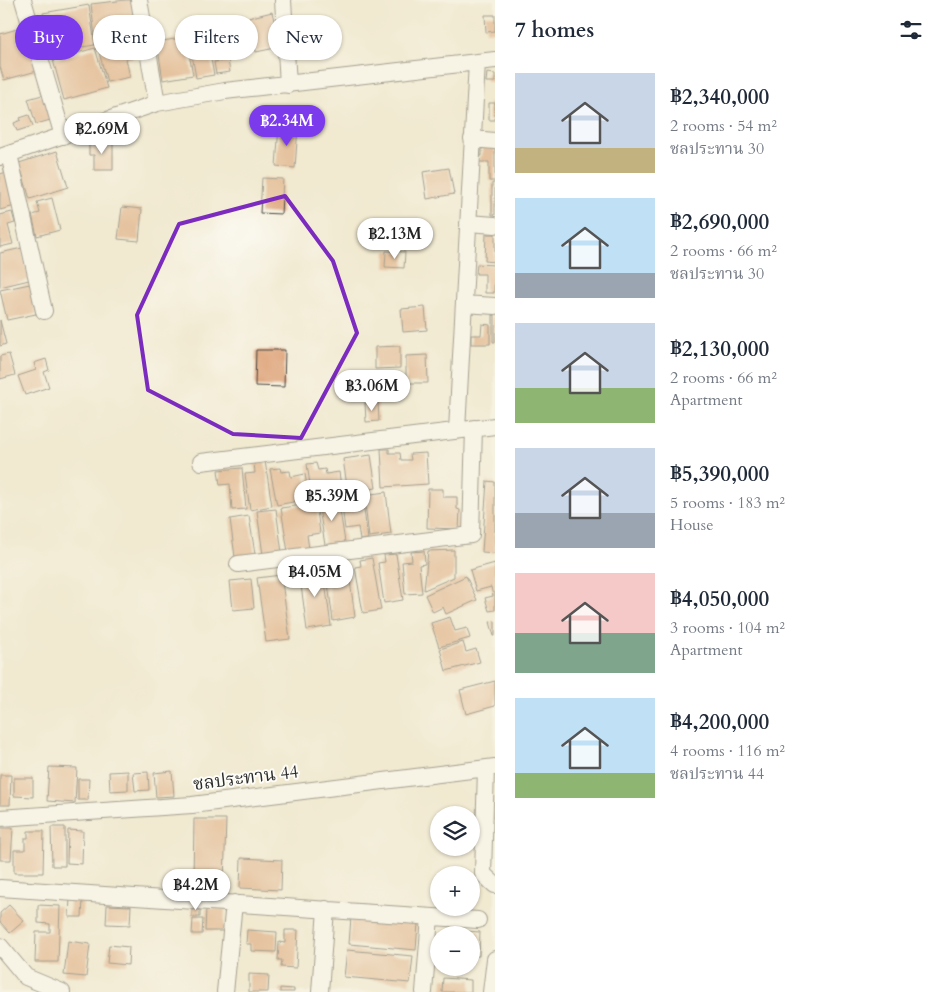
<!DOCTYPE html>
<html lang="en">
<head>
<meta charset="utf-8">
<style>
  :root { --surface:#fff; --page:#f2f2f3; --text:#1f2937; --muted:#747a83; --accent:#7c3aed }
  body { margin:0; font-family:Cardo,"Noto Serif Thai",serif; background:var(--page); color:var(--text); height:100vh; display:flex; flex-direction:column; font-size:19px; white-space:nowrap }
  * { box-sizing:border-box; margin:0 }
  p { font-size:16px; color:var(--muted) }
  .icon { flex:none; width:28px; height:28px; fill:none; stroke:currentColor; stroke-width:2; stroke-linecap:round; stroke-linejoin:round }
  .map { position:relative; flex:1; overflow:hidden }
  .details { display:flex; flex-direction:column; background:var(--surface); width:450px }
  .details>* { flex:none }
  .banner { position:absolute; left:15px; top:15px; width:405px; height:45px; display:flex; gap:10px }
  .tools { position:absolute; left:430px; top:806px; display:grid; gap:10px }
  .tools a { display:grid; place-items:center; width:50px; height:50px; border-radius:50%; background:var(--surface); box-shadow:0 1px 4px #0004; font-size:25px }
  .price { position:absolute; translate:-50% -42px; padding:0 11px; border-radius:18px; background:#fff; color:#222; font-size:16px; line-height:32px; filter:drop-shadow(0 1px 2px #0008) }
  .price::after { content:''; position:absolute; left:50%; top:30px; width:15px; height:11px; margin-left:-8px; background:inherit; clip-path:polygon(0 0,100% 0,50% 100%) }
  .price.current { background:var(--accent); color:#fff }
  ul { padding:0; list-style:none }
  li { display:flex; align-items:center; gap:15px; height:125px; padding:0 20px }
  li span { display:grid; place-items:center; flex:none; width:140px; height:100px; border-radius:0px; color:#555 }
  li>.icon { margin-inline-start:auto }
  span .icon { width:60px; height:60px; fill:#fffc; stroke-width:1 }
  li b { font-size:21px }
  h2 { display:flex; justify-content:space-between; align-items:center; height:60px; padding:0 20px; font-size:21px }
  .chip { padding:0 18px; border-radius:22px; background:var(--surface); box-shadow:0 1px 4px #0004; font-size:18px; line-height:45px }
  .chip.current { background:var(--accent); color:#fff }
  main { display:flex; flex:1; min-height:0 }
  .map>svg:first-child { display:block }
  .building { fill:#d99666 }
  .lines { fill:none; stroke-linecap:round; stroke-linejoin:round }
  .minor-casing { stroke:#494844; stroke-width:18 }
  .minor { stroke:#fff; stroke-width:16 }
  .marked { fill:none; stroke:#7b2cbf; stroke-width:4; stroke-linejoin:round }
  .labels { text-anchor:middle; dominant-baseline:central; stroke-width:4; stroke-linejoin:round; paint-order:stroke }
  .street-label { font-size:18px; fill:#2b2b2b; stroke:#fdfcf7 }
</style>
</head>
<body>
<main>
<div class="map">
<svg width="495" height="992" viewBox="0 0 495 992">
  <rect width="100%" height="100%" fill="#fdfcf7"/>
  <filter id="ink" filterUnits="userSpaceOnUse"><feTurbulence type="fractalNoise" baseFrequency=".02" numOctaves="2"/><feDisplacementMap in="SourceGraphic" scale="10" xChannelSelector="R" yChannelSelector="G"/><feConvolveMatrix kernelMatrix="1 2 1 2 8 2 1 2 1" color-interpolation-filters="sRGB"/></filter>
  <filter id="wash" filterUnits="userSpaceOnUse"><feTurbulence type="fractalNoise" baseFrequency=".0096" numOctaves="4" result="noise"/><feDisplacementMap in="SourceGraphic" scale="20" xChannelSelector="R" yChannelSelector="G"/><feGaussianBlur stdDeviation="1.12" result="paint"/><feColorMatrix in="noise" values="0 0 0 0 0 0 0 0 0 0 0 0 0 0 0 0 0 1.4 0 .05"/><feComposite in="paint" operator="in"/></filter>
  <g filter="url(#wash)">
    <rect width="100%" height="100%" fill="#f1e9d0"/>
    <g id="blocks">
      <path class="building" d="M126 0H136L141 39 96 45 91 4Z
        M89 5 95 45 49 52 43 13Z
        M272 12 280 47 256 52 248 18Z
        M485 15H495V31L486 32Z
        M234 22 239 44 212 50 207 29Z
        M24 27 37 71 4 80 0 67V34Z
        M206 34 214 75 196 78 189 37Z
        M186 37 193 75 163 80 157 42Z
        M131 44 135 57 126 59 130 77 107 82 99 52Z
        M95 48 107 88 64 100 53 60Z
        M228 60 230 72 216 74 214 62Z
        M487 73 495 74V82H486Z
        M46 94 54 119 36 124 28 99Z
        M489 103H495V120H489Z
        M29 115 33 126 17 131 14 123 21 120 20 118Z
        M279 126 298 127 295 168 276 166Z
        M89 141H113V170H94V155H89Z
        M482 147H495V181H489V162H479V156H482Z
        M57 151 68 187 30 199 19 163Z
        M449 168 454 194 427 199 423 172Z
        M7 172 15 206 0 210V174Z
        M262 178 283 179 281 214 260 213Z
        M492 183H495V215H492Z
        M52 198 60 230 37 236 32 215 40 213 37 202Z
        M122 207 142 209 139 241 118 239Z
        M12 212 15 223 8 225 13 244 0 247V215Z
        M486 234H495V262L485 261Z
        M22 248 29 280 0 287V253Z
        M386 251 405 252 404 268 385 267Z
        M477 264 495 265 494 293H485V274H476Z
        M30 284 36 314 7 320 0 290Z
        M425 307 427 330 403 332 401 309Z
        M493 315H495V342H493Z
        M0 320 6 344 0 346Z
        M482 324 490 325V344H471V335H481Z
        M400 346V368L375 369V347Z
        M256 350H285L284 387 255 386Z
        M9 354 15 375 0 379V356Z
        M427 355 428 383H406V356Z
        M46 359 49 370 44 372 49 387 25 395 18 376 36 370 34 363Z
        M378 401 379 421 366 422 365 403Z
        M381 449H389V453H400L401 460H411L410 454 426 453 428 484 383 487Z
        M371 455 376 488 348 493 343 459Z
        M265 461 272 506 250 510 245 474 255 473 254 462Z
        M316 463 318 470 325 469 326 474 339 472 342 494 312 498 307 464Z
        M242 468 246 509 232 510 230 484 220 485 218 470Z
        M280 468 281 472 290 471 291 477 305 474 309 499 277 505 270 469Z
        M487 481 495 482V553L482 552Z
        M428 489H443V497H457V509L460 510 459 529 427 528Z
        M386 492 391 534 369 537 364 495Z
        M362 496 368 539 360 540 358 527 345 529 341 499Z
        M338 498 345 542 325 545 318 502Z
        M316 503 320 533 307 535 309 549 288 552 281 508Z
        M276 509 282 553 263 555 257 511Z
        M249 516 255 554 235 557 230 519Z
        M454 550V577L424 590 428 551Z
        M424 551 425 564 419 565 422 593 405 594 402 562 412 561 411 552Z
        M396 554 403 600 384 603 378 563 385 562 384 555Z
        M372 558 381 610 363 613 355 567 361 566 360 560Z
        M495 563V610L489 611 485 598 493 596 491 587 476 591 470 570Z
        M348 566 355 617 333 621 326 569Z
        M323 567 331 626 307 630 299 570Z
        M281 575 290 639 266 642 257 578Z
        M466 576 477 600 446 614 443 607 433 612 425 595Z
        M251 579 254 608 233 610 230 581Z
        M450 617 455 631 467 628 470 638 439 647 431 623Z
        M495 621V636H494L490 622Z
        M463 642 466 652 476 649 480 662 446 671 440 649Z
        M495 681V706L466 714 460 690Z
        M49 767 77 768 75 803 47 801Z
        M128 771V790L110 791 109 772Z
        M172 771 174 796 156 797 154 773Z
        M148 772 149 790 135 791 133 773Z
        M0 775H11L10 805H0Z
        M14 778H33V797L14 796Z
        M78 779H89L88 800H78Z
        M194 819H226L224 883 193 882Z
        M51 827H65V866H52Z
        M0 828H13L11 860H0Z
        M68 830 83 831 82 864 67 863Z
        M28 831H44L43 873H14V850H25V838H28Z
        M241 858 282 860 281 890 240 888Z
        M70 898 83 899 82 917H69Z
        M192 904H200V917H192Z
        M9 905 24 921 10 933 0 922V913Z
        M38 905 60 906 58 962H35L36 932H50V924L38 923Z
        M107 905 131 906 130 925 106 924Z
        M206 908 225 909 224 931H205Z
        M351 917 418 923 416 950 349 944Z
        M193 919H203L202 934H192Z
        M247 930 277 932 276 952 251 951V944H246Z
        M285 930H298L296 968 281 967 282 960H278L279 942 285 943Z
        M466 931 480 932 479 956H471V935H466Z
        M449 932H463V935H449Z
        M68 941 90 944 86 977 64 975Z
        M109 945 129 947 128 965 107 963Z
        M347 950 413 956 410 983 344 977Z
        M249 974 269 975 268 992H249Z
        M443 978 471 980V992H442Z
        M280 988 294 989V992H280Z"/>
    </g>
  </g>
  <g filter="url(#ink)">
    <use href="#blocks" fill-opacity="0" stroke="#494844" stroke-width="1"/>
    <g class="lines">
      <g class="minor-casing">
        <path id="minor" d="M23 0 63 136
          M139 0 157 103
          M283 0 288 85
          M472 139 495 141
          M9 154 44 311
          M0 157 157 103 225 91 495 60
          M468 223 495 225
          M464 304 495 306
          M457 430 477 62
          M201 462 495 426
          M238 564 471 535 474 428
          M486 768 483 874 495 885
          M0 818 192 805 495 767
          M0 888 478 920
          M0 946 26 977 62 992
          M225 992 234 903
          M320 992 326 909
          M424 992 430 917
          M491 992 495 959"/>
      </g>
      <use href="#minor" class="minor"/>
    </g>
  </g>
  <path d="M0 0H495V992H0ZM285 196 333 261 357 333 301 438 233 434 148 390 137 315 179 224Z" fill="#f1e9d0" fill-opacity=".55" fill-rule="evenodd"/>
  <path class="marked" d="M285 196 333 261 357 333 301 438 233 434 148 390 137 315 179 224Z"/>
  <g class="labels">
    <g class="street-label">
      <text transform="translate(246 778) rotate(-7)">ชลประทาน 44</text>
    </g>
  </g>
</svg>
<div class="tools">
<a><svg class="icon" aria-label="layers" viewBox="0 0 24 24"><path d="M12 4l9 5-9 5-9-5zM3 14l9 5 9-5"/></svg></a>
<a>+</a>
<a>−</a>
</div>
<b class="price current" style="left:287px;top:147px">฿2.34M</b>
<b class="price" style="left:102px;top:155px">฿2.69M</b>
<b class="price" style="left:395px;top:260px">฿2.13M</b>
<b class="price" style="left:372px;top:412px">฿3.06M</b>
<b class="price" style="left:332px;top:522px">฿5.39M</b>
<b class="price" style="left:315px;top:598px">฿4.05M</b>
<b class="price" style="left:196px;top:911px">฿4.2M</b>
<div class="banner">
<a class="chip current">Buy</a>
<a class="chip">Rent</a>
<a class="chip">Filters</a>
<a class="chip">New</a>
</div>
</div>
<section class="details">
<h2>7 homes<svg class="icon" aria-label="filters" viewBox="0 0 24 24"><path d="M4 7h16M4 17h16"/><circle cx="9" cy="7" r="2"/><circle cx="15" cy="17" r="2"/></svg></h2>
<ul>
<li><span style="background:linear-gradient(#c9d6e8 75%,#c2b280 0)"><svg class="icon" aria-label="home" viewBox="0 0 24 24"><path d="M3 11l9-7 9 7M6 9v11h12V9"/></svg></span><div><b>฿2,340,000</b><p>2 rooms · 54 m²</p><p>ชลประทาน 30</p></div></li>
<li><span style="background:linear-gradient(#bfe0f5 75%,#9aa5b1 0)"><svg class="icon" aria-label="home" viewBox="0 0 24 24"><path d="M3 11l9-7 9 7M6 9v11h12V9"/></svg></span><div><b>฿2,690,000</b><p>2 rooms · 66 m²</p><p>ชลประทาน 30</p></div></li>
<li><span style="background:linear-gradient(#c9d6e8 65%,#8fb573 0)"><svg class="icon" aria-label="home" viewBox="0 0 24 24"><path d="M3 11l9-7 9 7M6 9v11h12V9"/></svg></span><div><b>฿2,130,000</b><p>2 rooms · 66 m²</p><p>Apartment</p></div></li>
<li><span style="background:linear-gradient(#c9d6e8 65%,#9aa5b1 0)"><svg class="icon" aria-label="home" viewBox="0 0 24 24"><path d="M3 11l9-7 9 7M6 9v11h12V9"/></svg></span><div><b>฿5,390,000</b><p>5 rooms · 183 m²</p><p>House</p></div></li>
<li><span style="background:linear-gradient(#f6c9c9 60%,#7fa58c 0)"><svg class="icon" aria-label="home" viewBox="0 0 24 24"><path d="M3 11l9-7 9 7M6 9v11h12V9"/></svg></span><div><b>฿4,050,000</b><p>3 rooms · 104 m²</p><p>Apartment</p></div></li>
<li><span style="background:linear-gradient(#bfe0f5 75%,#8fb573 0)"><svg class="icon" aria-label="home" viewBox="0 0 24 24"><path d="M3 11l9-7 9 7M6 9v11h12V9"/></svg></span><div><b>฿4,200,000</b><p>4 rooms · 116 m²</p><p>ชลประทาน 44</p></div></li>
</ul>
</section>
</main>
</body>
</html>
